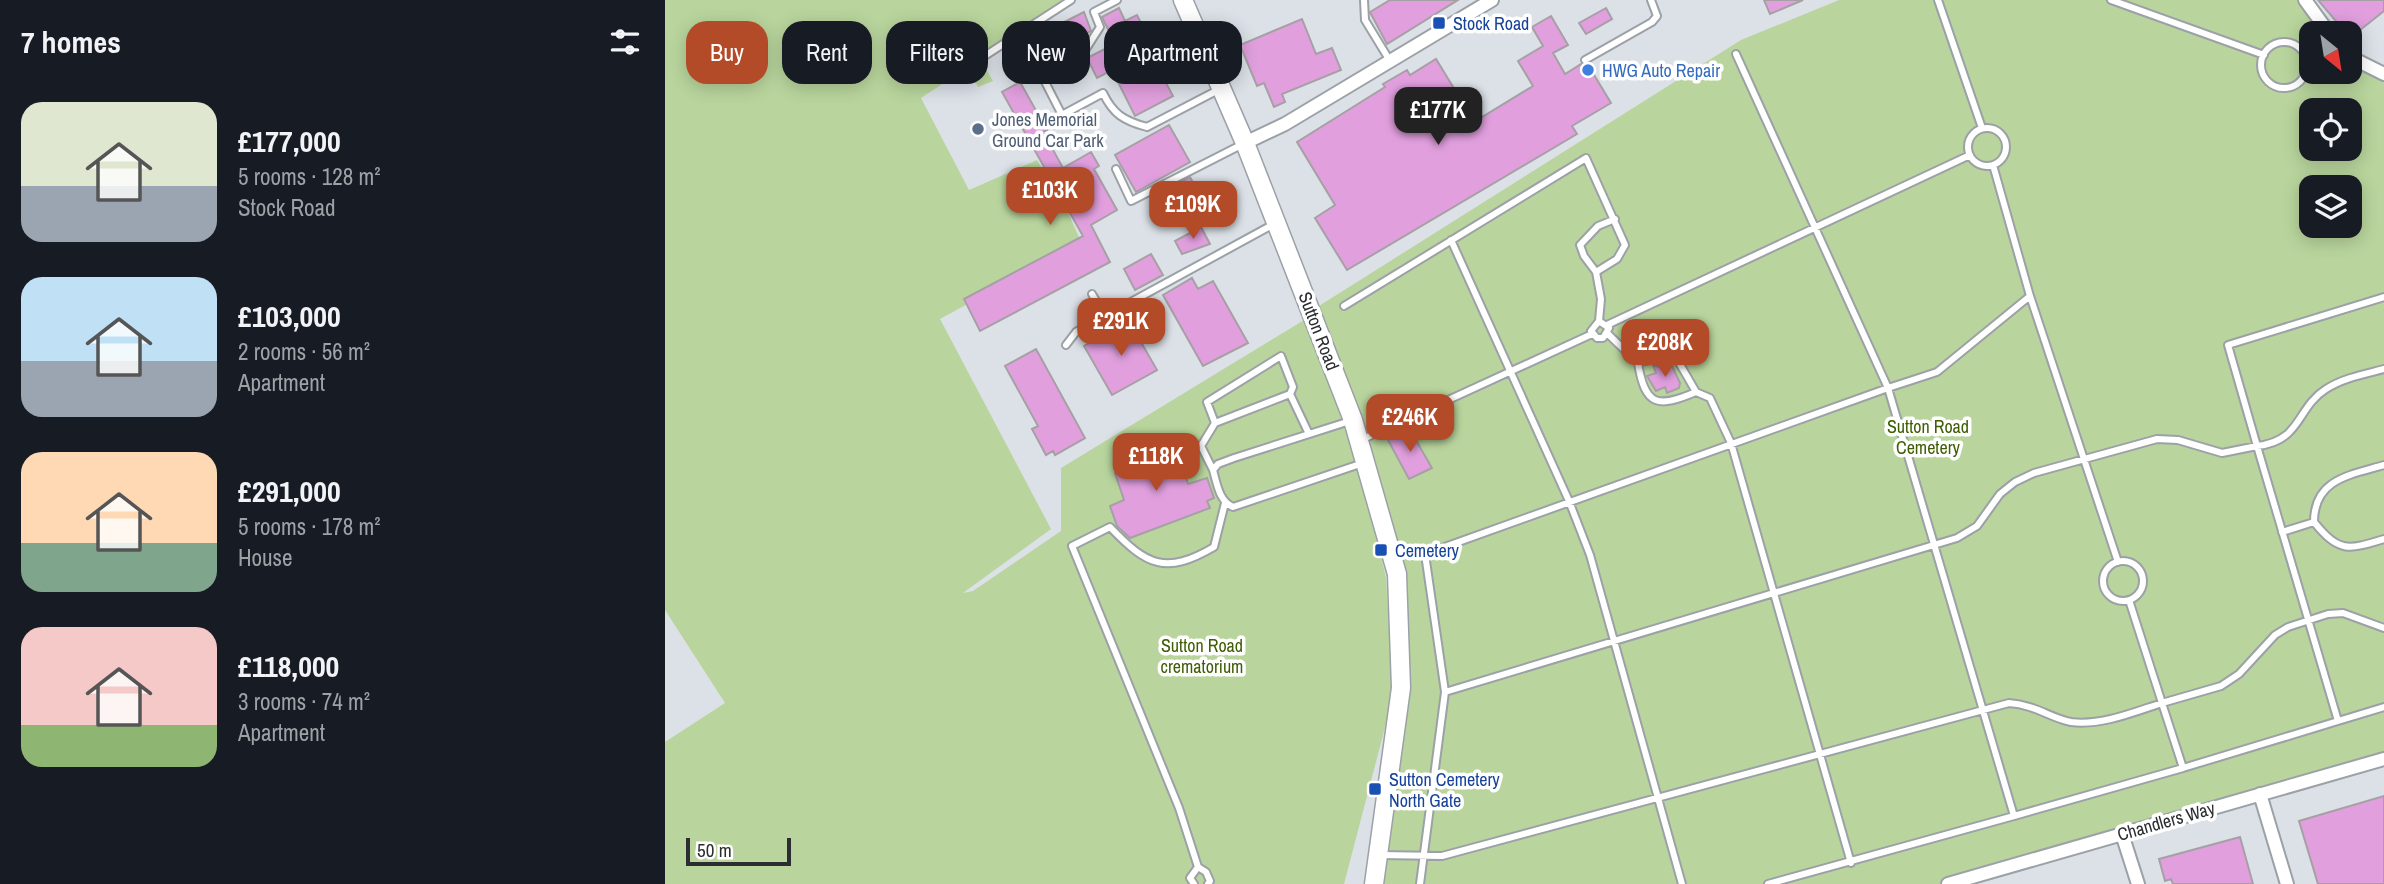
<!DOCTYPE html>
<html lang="en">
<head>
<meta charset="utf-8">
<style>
  :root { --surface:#171b24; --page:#20242c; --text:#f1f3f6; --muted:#9ea1a6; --accent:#b34b28 }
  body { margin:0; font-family:"Archivo Narrow",sans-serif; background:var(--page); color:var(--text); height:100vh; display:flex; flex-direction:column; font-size:26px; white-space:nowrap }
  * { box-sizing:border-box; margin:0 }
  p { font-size:23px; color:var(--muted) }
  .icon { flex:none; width:38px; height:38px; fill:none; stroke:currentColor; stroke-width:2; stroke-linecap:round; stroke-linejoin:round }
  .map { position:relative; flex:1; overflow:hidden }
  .drawer { display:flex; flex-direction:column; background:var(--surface); width:665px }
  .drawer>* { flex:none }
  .guide { position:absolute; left:21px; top:21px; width:665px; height:63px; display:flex; gap:14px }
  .needle { width:46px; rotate:150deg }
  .tools { position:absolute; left:1634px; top:21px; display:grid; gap:14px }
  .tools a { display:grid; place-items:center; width:63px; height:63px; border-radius:14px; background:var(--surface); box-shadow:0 4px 18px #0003; font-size:35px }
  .scale { position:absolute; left:21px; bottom:18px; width:105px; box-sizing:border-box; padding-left:7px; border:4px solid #2b2d30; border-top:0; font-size:19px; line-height:24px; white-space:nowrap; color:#2b2d30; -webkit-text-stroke:5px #fff; paint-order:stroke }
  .price { position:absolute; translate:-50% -60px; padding:0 16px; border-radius:14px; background:var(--accent); color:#fff; font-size:23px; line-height:46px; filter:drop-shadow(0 2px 4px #0008) }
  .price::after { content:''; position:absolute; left:50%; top:42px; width:21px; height:16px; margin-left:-10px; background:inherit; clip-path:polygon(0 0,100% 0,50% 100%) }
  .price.active { background:#222; color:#fff }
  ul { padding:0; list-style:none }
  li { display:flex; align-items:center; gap:21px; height:175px; padding:0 21px }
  li span { display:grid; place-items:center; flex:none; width:196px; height:140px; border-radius:21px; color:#555 }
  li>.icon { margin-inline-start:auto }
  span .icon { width:84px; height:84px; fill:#fffc; stroke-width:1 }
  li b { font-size:30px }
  h2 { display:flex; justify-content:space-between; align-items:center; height:84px; padding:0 21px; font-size:30px }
  .chip { padding:0 24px; border-radius:21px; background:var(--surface); box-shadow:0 4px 18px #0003; font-size:24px; line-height:63px }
  .chip.active { background:var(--accent); color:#fff }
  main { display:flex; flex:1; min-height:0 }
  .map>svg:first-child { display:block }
  .green { fill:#b9d59d; fill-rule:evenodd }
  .building { fill:#e19fde; stroke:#a6a0a5; stroke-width:2 }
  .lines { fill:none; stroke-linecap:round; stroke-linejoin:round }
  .lane-casing { stroke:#9ba1a6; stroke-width:10 }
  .street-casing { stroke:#9ba1a6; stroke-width:16 }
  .secondary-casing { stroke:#9ba1a6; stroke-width:21 }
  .lane { stroke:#fff; stroke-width:6 }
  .street { stroke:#fff; stroke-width:12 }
  .secondary { stroke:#fff; stroke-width:18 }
  .transit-dot { fill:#1a4fb4; stroke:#fff; stroke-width:2.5 }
  .shop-dot { fill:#3f7fe0; stroke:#fff; stroke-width:2.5 }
  .service-dot { fill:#5c6f8a; stroke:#fff; stroke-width:2.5 }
  .labels { text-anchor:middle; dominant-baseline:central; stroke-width:7; stroke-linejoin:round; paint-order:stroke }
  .transit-label { font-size:18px; fill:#164399; stroke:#fff; text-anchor:start }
  .shop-label { font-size:18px; fill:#366cbe; stroke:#fff; text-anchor:start }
  .service-label { font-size:18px; fill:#4e5e75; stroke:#fff; text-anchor:start }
  .street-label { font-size:18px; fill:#2b2d30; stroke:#fff }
  .park-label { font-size:18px; fill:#3e5d04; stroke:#fff }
</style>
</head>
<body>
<main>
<section class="drawer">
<h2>7 homes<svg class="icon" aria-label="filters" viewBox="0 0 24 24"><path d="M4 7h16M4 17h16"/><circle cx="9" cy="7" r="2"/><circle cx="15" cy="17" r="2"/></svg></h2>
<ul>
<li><span style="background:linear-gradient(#dfe7d0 60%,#9aa5b1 0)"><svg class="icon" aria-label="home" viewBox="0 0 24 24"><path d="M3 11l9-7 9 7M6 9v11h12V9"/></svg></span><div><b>£177,000</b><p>5 rooms · 128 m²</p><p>Stock Road</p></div></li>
<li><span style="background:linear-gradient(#bfe0f5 60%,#9aa5b1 0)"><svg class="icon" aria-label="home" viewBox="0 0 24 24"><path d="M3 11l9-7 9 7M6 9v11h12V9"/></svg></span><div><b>£103,000</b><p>2 rooms · 56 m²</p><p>Apartment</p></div></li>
<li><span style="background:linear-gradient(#ffd9b3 65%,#7fa58c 0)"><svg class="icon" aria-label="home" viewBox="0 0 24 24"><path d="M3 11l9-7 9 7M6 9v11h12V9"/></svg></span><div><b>£291,000</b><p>5 rooms · 178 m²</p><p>House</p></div></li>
<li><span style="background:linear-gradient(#f6c9c9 70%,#8fb573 0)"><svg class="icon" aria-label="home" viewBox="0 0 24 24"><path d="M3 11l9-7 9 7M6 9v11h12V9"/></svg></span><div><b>£118,000</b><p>3 rooms · 74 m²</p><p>Apartment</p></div></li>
</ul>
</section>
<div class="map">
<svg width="1719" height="884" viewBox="0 0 1719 884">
  <rect width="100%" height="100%" fill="#dbe1e7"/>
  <path class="green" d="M0 0H406L316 60 328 81 313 87 303 67 256 98 304 190 372 160 392 196 395 194 416 242 275 319 386 529 298 593 308 591 396 531V468L644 317 700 493 721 577 728 697 679 884H0V742L60 703 0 610Z
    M1174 0H1640L1664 33H1647V72H1685V57L1719 74V759L1283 884H709L736 688 732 574 646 311 1076 40ZM1647 110H1685V149H1647ZM1647 187H1685V226H1647Z"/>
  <path class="building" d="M725 0H793L722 44 705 12Z
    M1099 0H1138L1105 14Z
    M1653 0H1719V11L1685 38V33H1681Z
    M454 8 460 21 472 15 489 49 484 51 508 96 470 116 447 70 432 78 422 58 450 44 437 17Z
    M941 8 947 19 921 34 914 23Z
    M419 12 426 31 372 59 368 52 365 53 360 42Z
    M886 16 903 45 888 53 900 74 916 64 923 65 946 103 907 126 912 134 682 270 650 218 670 205 632 142 720 87 718 84 742 70 745 75 771 59 804 113 812 108 817 117 868 86 853 61 878 46 867 27Z
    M637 19 651 54 667 48 676 70 617 94 620 102 609 107 599 83 592 86 575 45Z
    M355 82 382 130 378 132 398 168 426 152 434 166 429 169 452 210 426 225 445 262 315 331 299 299 418 236 337 92Z
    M504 125 525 162 471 192 450 155Z
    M525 177 544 214 528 223 508 186Z
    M536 227 545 244 517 254 510 241Z
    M486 254 498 275 470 290 459 269Z
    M527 278 533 289 548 281 583 343 538 366 498 295Z
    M464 321 492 370 447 395 419 346Z
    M371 349 420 438 390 455 388 451 381 455 367 429 373 426 340 366Z
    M988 365 1001 369 1007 366 1015 383 1014 388 1002 393 1000 387 991 391 982 376 991 373Z
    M745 430 767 468 744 479 723 440Z
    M476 440 483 460 512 450 523 484 542 478 549 498 542 501 545 508 465 538 452 526 445 506 459 500 450 473 468 466 460 445Z
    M1719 796V884H1653L1634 821Z
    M1575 837 1588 884H1508L1506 879 1500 881 1494 859Z"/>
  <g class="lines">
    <g class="lane-casing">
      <path id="lane" d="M452 0 429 12 435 27 419 52 376 74 397 115 438 93C448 114 459 121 482 127L555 89
        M699 0 700 20 725 61
        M1273 0 1317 128
        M1446 0 1599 55
        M1596 65a23 23 0 1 1 46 0a23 23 0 1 1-46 0Z
        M1071 54 1223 388 1272 372 1365 296 1328 165
        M920 60 987 22 992 16 986 0
        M308 77 315 59 406 0
        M1303 147a19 19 0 1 1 38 0a19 19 0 1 1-38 0Z
        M451 169 466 201 578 144
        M786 240 904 501 925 555 1017 884
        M931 272 919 256 915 245 933 226 950 219
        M427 294 440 316
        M1365 296 1453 562
        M1719 297 1563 345 1592 446C1637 441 1631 408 1661 389 1678 378 1700 374 1719 369
        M679 306 921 158 960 245 952 259 931 272 936 299 934 321 926 331 932 338H938L944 328 934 321
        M942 325 1305 155
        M943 334 973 363 998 357 1012 359 1031 392 1045 398 1066 443 1186 863
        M401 345 411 332 609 224
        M973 363C980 407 993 408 1031 392
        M685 421 569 458 553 464 548 470C552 484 554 501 568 507L698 463
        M550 423 542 402 616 356 628 387 625 394
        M696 440 927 334
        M548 470 536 446 550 423 625 394 644 434
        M1649 522C1674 553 1683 550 1719 539
        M1617 532 1649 522C1649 479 1685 475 1719 465
        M1438 581a20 20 0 1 1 40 0a20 20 0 1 1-40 0Z
        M1464 600 1497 703 1556 686 1574 674 1610 635 1623 627 1663 614 1678 613 1719 628
        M780 692 1292 538 1312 526 1335 494 1350 482 1369 473 1492 439 1513 440 1557 453 1592 446 1673 721 1518 768
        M1673 721 1719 707
        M715 855 777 856 1344 703C1371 705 1385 718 1406 722 1436 726 1469 712 1497 703L1518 768 1349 816
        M529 884 525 878 533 867
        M543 884 545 881 541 872 533 867 514 808 407 546 445 527C482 566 501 575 549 547L560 503
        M755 884 780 692 760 554 1223 388 1349 816 1103 884"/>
    </g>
    <g class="street-casing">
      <path id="street" d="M1640 0 1664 33
        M1685 57 1719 74
        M580 143 620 124 827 0
        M1595 794 1622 884
        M1457 834 1473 884
        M1283 884 1719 759"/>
    </g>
    <g class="secondary-casing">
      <path id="secondary" d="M518 0 580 143 688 420 732 574 736 688 709 884"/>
    </g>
    <use href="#lane" class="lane"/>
    <use href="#street" class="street"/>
    <use href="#secondary" class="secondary"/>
  </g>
  <g class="transit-dot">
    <rect x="767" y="16" width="14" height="14" rx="3.5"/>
    <rect x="709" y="543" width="14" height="14" rx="3.5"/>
    <rect x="703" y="782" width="14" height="14" rx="3.5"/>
  </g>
  <circle class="shop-dot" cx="923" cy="70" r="7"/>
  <circle class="service-dot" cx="313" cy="129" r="7"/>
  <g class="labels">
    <g class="transit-label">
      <text x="788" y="23">Stock Road</text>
      <text x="730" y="550">Cemetery</text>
      <text x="724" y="779">Sutton Cemetery<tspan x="724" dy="21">North Gate</tspan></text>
    </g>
    <g class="shop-label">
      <text x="937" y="70">HWG Auto Repair</text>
    </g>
    <g class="service-label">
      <text x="327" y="119">Jones Memorial<tspan x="327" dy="21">Ground Car Park</tspan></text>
    </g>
    <g class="street-label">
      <text transform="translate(654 331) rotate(69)">Sutton Road</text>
      <text transform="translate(1501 821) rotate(-16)">Chandlers Way</text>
    </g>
    <g class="park-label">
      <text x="1263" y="426">Sutton Road<tspan x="1263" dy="21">Cemetery</tspan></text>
      <text x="537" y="645">Sutton Road<tspan x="537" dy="21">crematorium</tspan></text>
    </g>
  </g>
</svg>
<div class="tools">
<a><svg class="needle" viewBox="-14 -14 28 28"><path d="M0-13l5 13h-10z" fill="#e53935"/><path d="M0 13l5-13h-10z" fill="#9ea1a6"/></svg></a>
<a><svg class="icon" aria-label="locate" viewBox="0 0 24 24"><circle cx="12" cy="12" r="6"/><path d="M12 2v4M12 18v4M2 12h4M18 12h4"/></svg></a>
<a><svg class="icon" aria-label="layers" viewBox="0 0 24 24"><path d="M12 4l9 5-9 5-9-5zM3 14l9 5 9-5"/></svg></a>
</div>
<div class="scale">50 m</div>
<b class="price active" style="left:773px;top:147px">£177K</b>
<b class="price" style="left:385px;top:227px">£103K</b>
<b class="price" style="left:528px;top:241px">£109K</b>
<b class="price" style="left:456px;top:358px">£291K</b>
<b class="price" style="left:1000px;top:379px">£208K</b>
<b class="price" style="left:745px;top:454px">£246K</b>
<b class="price" style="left:491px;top:493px">£118K</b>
<div class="guide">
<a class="chip active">Buy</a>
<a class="chip">Rent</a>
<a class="chip">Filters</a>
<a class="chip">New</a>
<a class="chip">Apartment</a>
</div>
</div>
</main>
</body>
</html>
